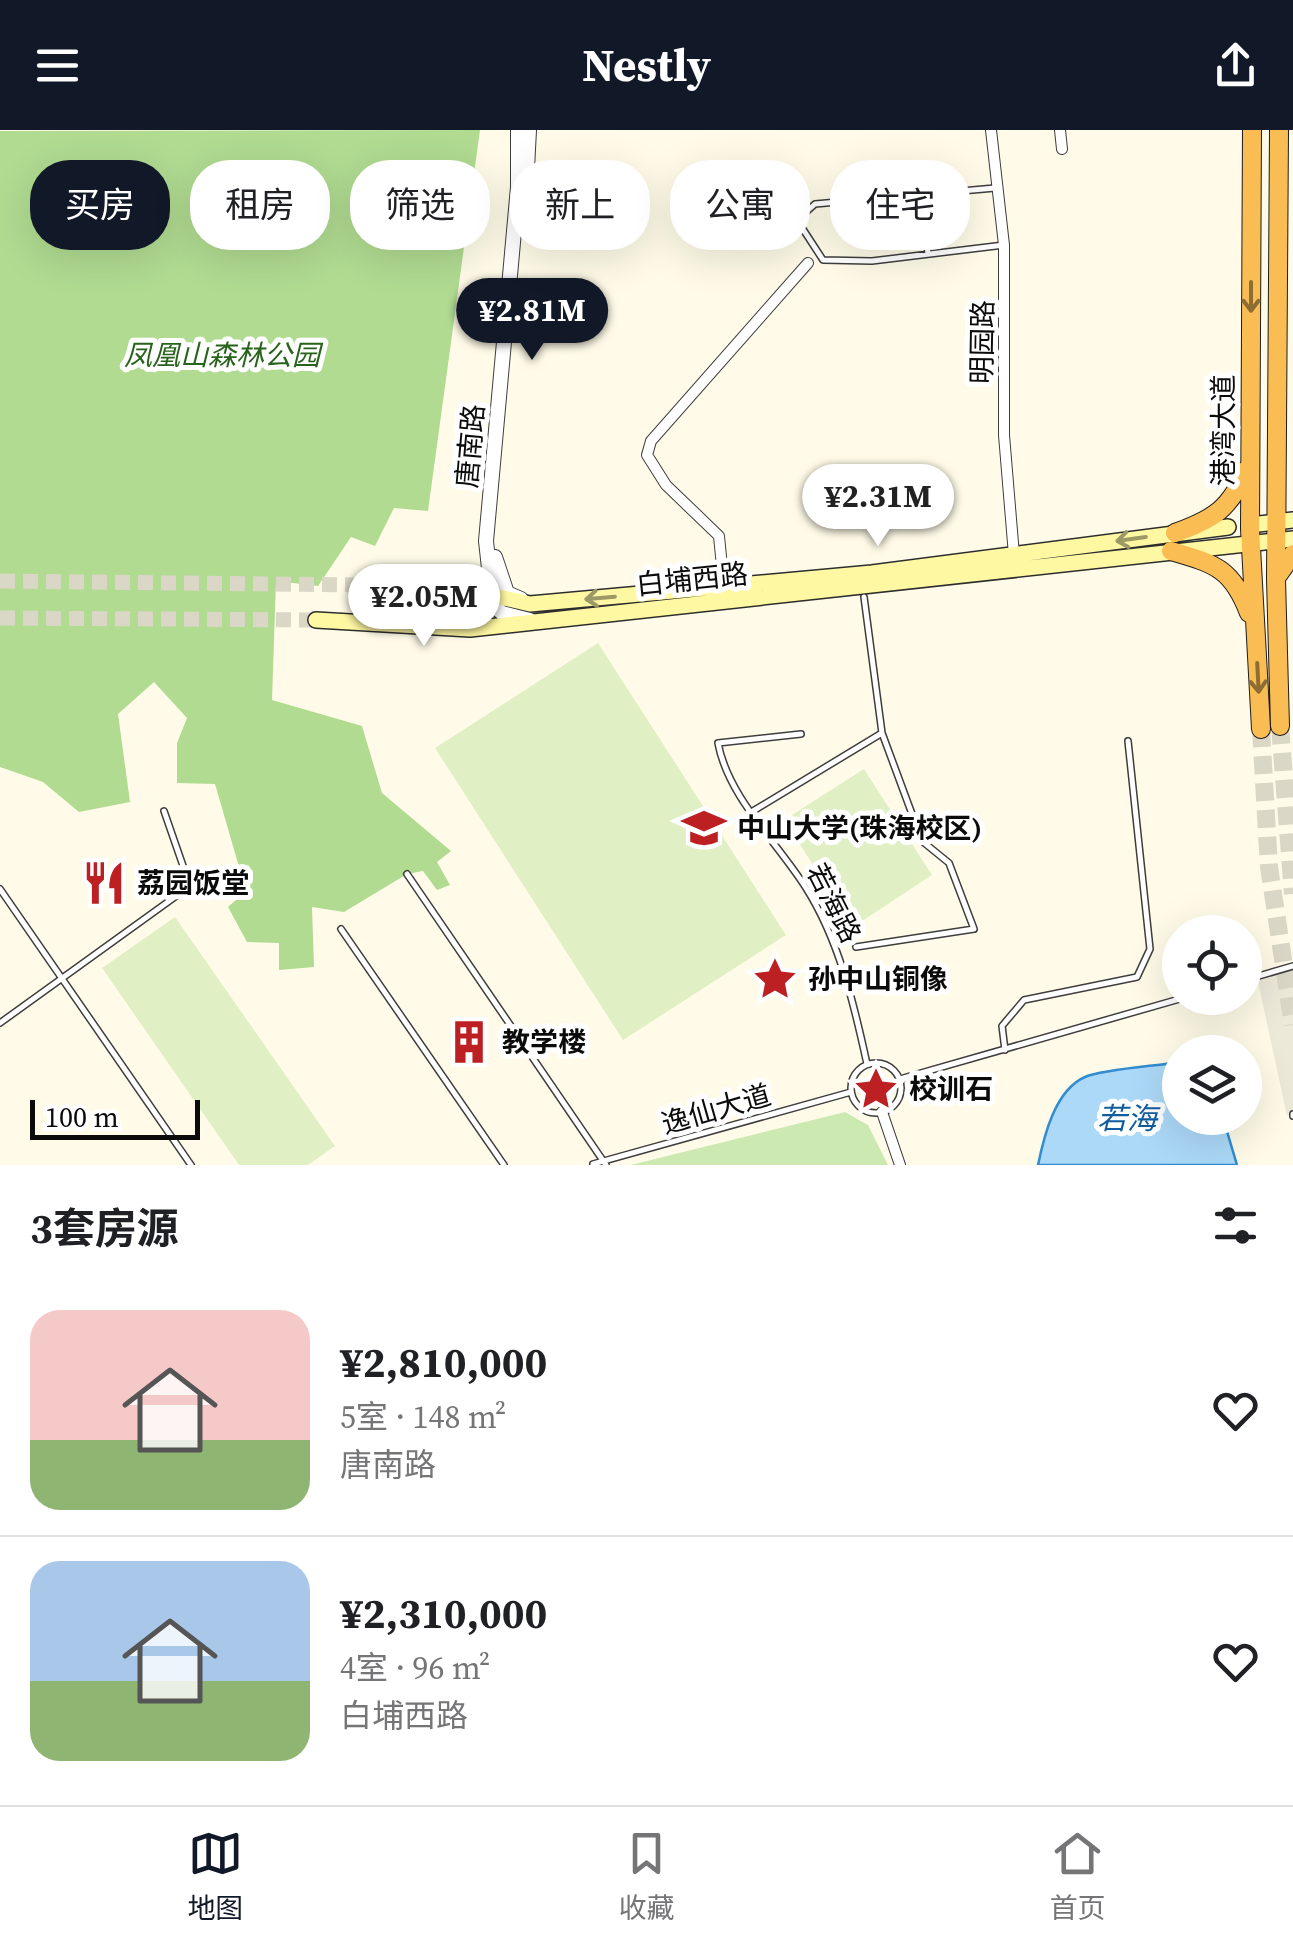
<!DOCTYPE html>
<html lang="zh">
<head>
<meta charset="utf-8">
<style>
  :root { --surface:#fff; --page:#f6f6f6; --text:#202124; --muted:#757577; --line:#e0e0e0; --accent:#111827 }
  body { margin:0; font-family:"Source Serif 4","Noto Sans SC",serif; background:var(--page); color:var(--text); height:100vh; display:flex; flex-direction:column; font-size:38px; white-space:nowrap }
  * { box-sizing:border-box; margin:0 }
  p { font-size:32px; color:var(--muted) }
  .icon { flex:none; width:55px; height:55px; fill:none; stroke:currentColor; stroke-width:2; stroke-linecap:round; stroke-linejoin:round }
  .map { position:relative; height:1035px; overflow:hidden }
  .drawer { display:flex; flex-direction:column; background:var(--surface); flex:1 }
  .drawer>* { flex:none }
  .banner { position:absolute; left:30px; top:30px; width:1235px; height:90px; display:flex; gap:20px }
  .buttons { position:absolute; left:1162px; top:785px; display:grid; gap:20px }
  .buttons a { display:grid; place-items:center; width:100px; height:100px; border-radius:50%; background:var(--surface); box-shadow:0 10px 40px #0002; font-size:50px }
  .scale { position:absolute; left:30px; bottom:25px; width:170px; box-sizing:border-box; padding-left:10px; border:5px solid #0b0b0b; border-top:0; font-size:28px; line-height:35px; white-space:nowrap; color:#0b0b0b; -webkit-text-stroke:8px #fff; paint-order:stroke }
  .price { position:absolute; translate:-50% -85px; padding:0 22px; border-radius:35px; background:#fff; color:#222; font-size:32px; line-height:65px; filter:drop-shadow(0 2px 5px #0008) }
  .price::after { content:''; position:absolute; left:50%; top:60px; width:30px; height:22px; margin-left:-15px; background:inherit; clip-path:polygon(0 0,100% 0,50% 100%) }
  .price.selected { background:var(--accent); color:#fff }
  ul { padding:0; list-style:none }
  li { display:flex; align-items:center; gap:30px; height:250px; padding:0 30px }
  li+li { border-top:2px solid var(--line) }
  li span { display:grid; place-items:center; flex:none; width:280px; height:200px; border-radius:30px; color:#555 }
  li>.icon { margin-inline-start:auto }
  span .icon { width:120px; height:120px; fill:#fffc; stroke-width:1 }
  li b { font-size:42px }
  h2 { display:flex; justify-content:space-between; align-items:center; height:120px; padding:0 30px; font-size:42px }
  .pill { padding:0 35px; border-radius:40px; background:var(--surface); box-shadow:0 10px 40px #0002; font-size:35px; line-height:90px }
  .pill.selected { background:var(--accent); color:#fff }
  header { display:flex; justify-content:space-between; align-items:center; height:130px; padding:0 30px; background:var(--accent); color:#fff; font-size:45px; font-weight:700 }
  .menu { display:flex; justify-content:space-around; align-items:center; height:140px; border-top:2px solid var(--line); background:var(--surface); font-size:28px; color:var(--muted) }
  .menu a { display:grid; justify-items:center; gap:5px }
  .menu .selected { color:var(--accent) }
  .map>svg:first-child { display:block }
  .green { fill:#cde9b2 }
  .forest { fill:#b0db91 }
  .pitch { fill:#e0f0c4 }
  .plaza { fill:#ede9d9 }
  .water { fill:#acd9f8; stroke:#318cd0; stroke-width:2.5 }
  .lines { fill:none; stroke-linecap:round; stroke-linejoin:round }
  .secondary-tunnel { stroke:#dad7c7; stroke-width:15; stroke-dasharray:15 8; stroke-linecap:butt }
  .trunk-tunnel { stroke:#dad7c7; stroke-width:18; stroke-dasharray:18 9; stroke-linecap:butt }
  .service-casing { stroke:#3e3e3e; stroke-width:8 }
  .minor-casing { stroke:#3e3e3e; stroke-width:12 }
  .tertiary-casing { stroke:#3e3e3e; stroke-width:16 }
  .secondary-casing { stroke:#2d2d2d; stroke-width:18 }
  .trunk-casing { stroke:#1c1c1c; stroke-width:20 }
  .service { stroke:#fff; stroke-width:5 }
  .minor { stroke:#fff; stroke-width:10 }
  .tertiary { stroke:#fff; stroke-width:14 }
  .secondary { stroke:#fff8a3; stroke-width:15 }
  .trunk { stroke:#fabd54; stroke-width:18 }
  .oneway { stroke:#8e6d33 }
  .oneway2 { stroke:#9d9966 }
  .labels { text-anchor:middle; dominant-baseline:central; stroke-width:10; stroke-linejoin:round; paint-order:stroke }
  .street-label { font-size:28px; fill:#0b0b0b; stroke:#fff }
  .park-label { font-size:28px; font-style:italic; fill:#27631a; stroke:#fff }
  .poi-label { font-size:28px; font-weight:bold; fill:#0b0b0b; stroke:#fff; text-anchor:start }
  .water-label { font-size:30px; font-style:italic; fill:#125d9e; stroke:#fff }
</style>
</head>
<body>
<header><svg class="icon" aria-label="menu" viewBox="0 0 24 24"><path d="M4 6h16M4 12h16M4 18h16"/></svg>Nestly<svg class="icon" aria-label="share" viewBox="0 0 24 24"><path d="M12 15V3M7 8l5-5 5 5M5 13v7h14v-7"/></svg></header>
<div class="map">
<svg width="1293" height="1035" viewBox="0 0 1293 1035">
  <rect width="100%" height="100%" fill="#fffbe8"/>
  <path class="green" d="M845 982 868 995 888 1035H631Z"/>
  <path class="forest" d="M480 0 428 381 394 378 375 416 351 407 318 456 276 451 272 570 362 596 382 663 451 721 437 732 450 755 437 760 423 741 407 744 344 782 312 777 314 837 279 840V813L247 812 228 777 246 761 215 654 177 653V613L187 588 154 552 118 584 130 672 79 682 43 652 0 637V1Z"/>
  <path class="pitch" d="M598 513 786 805 623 910 435 618Z
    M864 639 932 745 853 797 784 690Z
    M175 787 335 1016 308 1035H239L102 838Z"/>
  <path class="plaza" d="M1293 836V984L1287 986 1257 847Z"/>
  <path class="water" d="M1180 932V988H1223L1237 1035H1038C1044 1006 1055 960 1085 947 1104 939 1157 936 1180 932Z"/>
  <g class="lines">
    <path class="secondary-tunnel" d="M0 451 361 455
      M0 488 316 490"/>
    <path class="trunk-tunnel" d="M1280 596 1293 764
      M1261 599 1269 737 1293 895"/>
    <g class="service-casing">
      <path id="service" d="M995 58 815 74 797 90 823 130 872 131 1004 115
        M921 65 928 124
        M801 604 718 613C728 667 777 712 806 758 839 810 854 874 867 934
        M753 681 882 603 864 467
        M407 744 606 1035
        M0 759 191 1035
        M341 799 504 1035
        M856 817 974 799 949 733 922 711 882 603
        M1245 850 1293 836
        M0 893 190 756 164 681
        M1005 920 1002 896 1024 870 1137 847 1150 819 1128 611
        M851 958a25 25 0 1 1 50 0a25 25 0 1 1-50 0Z
        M900 949 1183 868
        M1293 984V986
        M593 1034 851 962"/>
    </g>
    <g class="minor-casing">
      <path id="minor" d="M991 0 1004 115V305L1014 425
        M1060 0 1062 19
        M724 457 719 406 666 355 647 325 651 311 808 133
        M882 982 900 1035"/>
    </g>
    <g class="tertiary-casing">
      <path id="tertiary" d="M518 0V57L486 411 493 475 502 483 530 490
        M524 97 529 0
        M495 427 507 463 521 469"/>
    </g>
    <g class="secondary-casing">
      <path id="secondary" d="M1250 395 1293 390
        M361 455 491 465 530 474 872 443 1228 397
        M316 490 470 499 1293 409"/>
    </g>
    <g class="trunk-casing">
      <path id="trunk" d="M1252 0 1250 399 1261 599
        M1279 0 1276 449 1280 596
        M1175 403C1214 389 1230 379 1247 339
        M1171 421C1215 434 1232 438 1249 483
        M1276 448 1293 424"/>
    </g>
    <use href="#service" class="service"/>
    <use href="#minor" class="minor"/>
    <use href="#tertiary" class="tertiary"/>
    <use href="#secondary" class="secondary"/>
    <use href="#trunk" class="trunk"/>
  </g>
  <defs><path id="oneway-shaft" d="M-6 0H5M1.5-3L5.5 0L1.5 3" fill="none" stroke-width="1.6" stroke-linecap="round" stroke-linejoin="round" transform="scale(2.5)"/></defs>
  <g class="oneway">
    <use href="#oneway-shaft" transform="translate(1251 167) rotate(90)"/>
    <use href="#oneway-shaft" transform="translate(1258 548) rotate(87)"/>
  </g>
  <g class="oneway2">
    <use href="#oneway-shaft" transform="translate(1131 409) rotate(172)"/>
    <use href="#oneway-shaft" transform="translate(600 468) rotate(175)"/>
  </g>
  <defs>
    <g id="university-bare" transform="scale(3.45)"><path d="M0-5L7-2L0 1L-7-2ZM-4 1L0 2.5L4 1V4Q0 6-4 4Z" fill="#bd2023" stroke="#fff" stroke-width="2.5" paint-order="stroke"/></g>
    <g id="restaurant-bare" transform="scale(3.45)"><path d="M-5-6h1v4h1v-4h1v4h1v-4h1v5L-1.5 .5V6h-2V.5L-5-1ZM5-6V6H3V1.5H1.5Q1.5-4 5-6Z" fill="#bd2023" stroke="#fff" stroke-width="2.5" paint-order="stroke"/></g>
    <g id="sight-bare" transform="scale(3.45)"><path d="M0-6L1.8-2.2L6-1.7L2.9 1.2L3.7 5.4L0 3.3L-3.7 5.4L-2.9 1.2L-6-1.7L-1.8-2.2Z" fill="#bd2023" stroke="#fff" stroke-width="2.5" paint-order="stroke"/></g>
    <g id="building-bare" transform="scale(3.45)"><path d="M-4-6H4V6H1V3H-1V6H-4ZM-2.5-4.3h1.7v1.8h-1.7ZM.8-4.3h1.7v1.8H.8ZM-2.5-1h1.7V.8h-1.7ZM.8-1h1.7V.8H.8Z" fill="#bd2023" stroke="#fff" stroke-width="2.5" paint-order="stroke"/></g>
  </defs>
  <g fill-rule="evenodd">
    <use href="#university-bare" x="704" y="698"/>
    <use href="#restaurant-bare" x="104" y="753"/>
    <use href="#sight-bare" x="775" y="849"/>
    <use href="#building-bare" x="469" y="912"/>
    <use href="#sight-bare" x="876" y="959"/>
  </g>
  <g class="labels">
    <g class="street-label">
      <text transform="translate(982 212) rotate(-89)">明园路</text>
      <text transform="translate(1223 300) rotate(-90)">港湾大道</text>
      <text transform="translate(470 316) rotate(-85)">唐南路</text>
      <text transform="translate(692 449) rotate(-6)">白埔西路</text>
      <text transform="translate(834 773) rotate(63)">若海路</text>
      <text transform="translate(716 979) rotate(-16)">逸仙大道</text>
    </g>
    <g class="park-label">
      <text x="222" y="225">凤凰山森林公园</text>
    </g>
    <g class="poi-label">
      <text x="737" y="698">中山大学(珠海校区)</text>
      <text x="137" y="753">荔园饭堂</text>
      <text x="808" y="849">孙中山铜像</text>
      <text x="502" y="912">教学楼</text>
      <text x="909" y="959">校训石</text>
    </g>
    <g class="water-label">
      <text x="1127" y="988">若海</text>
    </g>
  </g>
</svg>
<div class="buttons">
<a><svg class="icon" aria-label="locate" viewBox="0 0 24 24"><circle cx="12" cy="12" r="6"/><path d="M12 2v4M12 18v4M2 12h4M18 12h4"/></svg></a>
<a><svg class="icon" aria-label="layers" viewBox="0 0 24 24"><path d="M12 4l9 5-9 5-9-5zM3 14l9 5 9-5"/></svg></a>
</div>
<div class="scale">100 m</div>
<b class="price selected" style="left:532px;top:233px">¥2.81M</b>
<b class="price" style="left:878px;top:419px">¥2.31M</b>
<b class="price" style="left:424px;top:519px">¥2.05M</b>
<div class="banner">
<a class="pill selected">买房</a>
<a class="pill">租房</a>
<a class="pill">筛选</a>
<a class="pill">新上</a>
<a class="pill">公寓</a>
<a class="pill">住宅</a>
</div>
</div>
<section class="drawer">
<h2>3套房源<svg class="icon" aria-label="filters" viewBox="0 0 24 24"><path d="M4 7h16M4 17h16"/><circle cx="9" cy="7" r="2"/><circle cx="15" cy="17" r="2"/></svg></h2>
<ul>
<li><span style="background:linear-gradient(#f6c9c9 65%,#8fb573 0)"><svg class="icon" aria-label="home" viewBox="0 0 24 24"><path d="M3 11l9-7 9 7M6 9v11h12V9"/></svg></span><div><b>¥2,810,000</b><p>5室 · 148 m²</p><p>唐南路</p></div><svg class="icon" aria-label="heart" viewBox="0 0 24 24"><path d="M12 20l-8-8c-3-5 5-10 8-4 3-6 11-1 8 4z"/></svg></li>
<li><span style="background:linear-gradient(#a9c7e8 60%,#8fb573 0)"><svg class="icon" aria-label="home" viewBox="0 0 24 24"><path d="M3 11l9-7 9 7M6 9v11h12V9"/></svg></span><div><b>¥2,310,000</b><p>4室 · 96 m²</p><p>白埔西路</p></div><svg class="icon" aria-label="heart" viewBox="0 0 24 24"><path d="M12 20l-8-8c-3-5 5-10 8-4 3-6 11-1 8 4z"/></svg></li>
</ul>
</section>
<nav class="menu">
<a class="selected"><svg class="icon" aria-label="map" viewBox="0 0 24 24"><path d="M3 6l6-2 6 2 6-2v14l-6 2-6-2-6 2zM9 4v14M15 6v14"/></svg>地图</a>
<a><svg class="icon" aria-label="saved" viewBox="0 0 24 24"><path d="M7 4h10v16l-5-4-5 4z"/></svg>收藏</a>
<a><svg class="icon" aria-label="home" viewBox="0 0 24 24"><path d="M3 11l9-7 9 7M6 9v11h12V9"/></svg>首页</a>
</nav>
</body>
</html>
